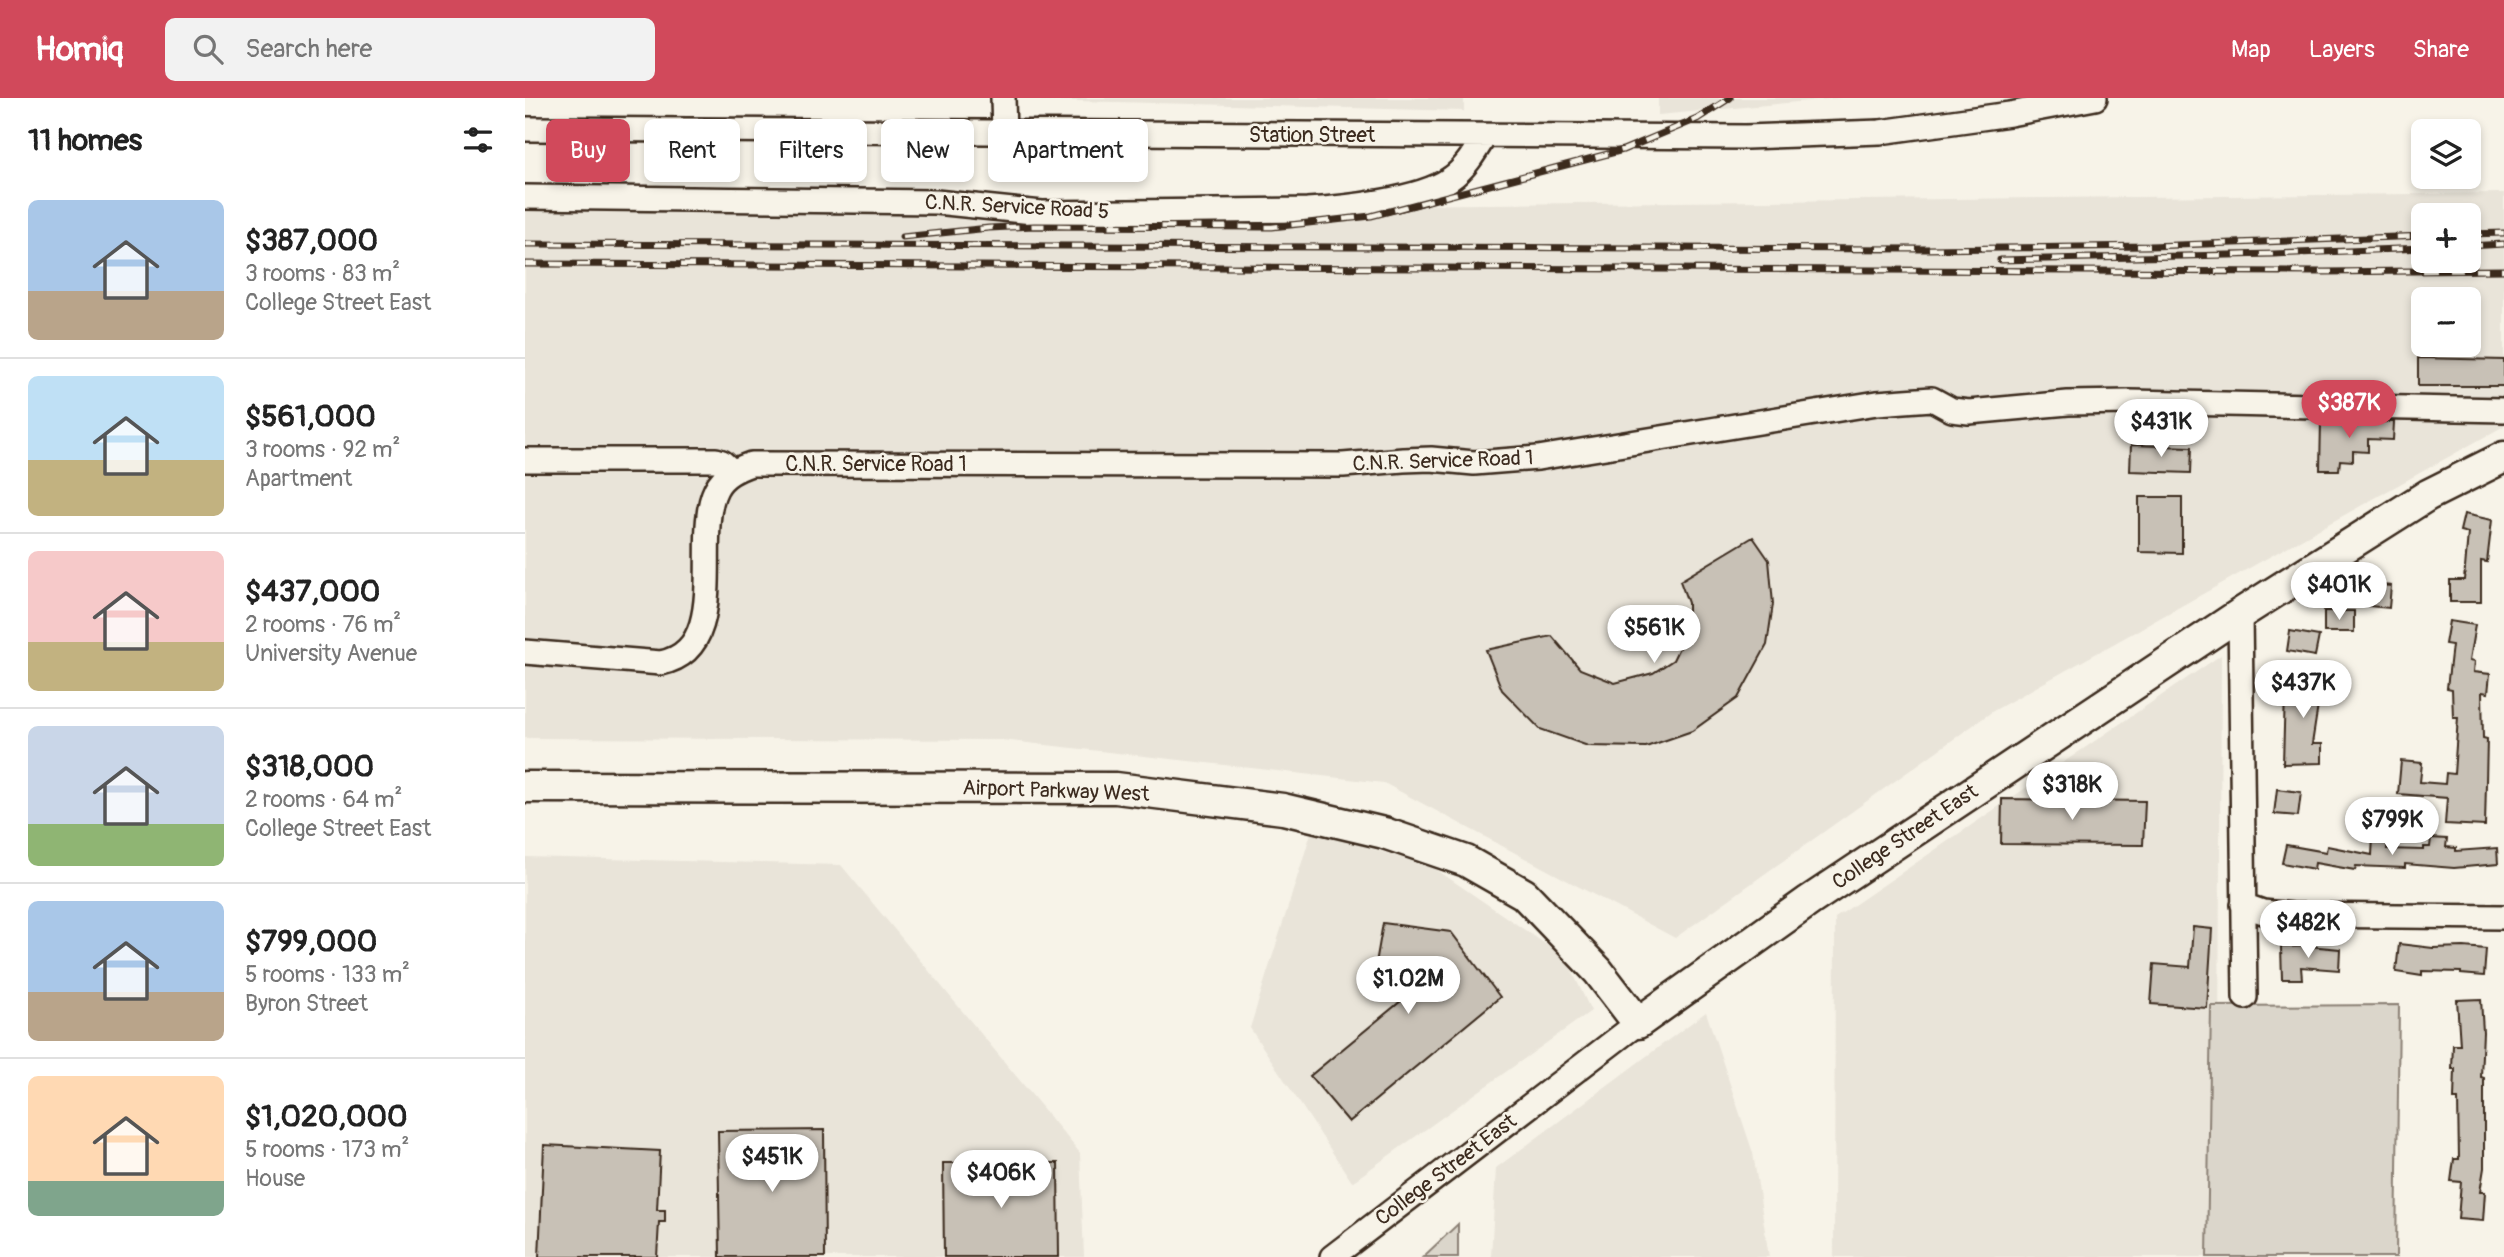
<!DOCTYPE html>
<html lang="en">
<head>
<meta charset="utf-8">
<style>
  :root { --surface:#fff; --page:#f2f2f2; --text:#222; --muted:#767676; --line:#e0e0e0; --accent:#d1495b }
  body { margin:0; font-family:Pangolin,sans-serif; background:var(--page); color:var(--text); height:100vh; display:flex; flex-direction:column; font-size:26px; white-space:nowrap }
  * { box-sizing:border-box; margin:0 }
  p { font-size:23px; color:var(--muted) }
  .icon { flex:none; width:38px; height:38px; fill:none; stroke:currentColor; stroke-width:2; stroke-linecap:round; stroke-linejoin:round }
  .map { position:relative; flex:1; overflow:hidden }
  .drawer { display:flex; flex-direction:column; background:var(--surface); width:525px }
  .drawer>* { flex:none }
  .guide { position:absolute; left:21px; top:21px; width:665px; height:63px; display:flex; gap:14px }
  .fabs { position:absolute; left:1886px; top:21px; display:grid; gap:14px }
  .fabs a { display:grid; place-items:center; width:70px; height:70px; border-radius:10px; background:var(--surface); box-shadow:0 4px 10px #0003; font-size:35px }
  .price { position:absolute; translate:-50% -60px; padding:0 16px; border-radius:24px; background:#fff; color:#222; font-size:23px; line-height:46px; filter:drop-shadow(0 2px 4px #0008) }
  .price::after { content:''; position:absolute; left:50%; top:42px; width:21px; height:16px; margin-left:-10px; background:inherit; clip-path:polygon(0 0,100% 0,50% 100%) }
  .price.current { background:var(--accent); color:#fff }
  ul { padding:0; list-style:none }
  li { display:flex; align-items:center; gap:21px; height:175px; padding:0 28px }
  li+li { border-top:2px solid var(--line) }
  li span { display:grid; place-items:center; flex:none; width:196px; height:140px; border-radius:10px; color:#555 }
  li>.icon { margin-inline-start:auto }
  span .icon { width:84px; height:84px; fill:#fffc; stroke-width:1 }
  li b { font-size:30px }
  h2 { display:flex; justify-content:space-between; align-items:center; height:84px; padding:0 28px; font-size:30px }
  .pill { padding:0 24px; border-radius:10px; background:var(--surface); box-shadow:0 4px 10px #0003; font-size:24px; line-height:63px }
  .pill.current { background:var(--accent); color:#fff }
  header { display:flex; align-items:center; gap:42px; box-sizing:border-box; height:98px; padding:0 35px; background:var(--accent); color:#fff }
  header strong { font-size:33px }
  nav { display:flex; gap:38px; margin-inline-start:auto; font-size:24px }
  .search { width:490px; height:63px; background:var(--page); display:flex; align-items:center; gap:18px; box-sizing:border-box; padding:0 24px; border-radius:10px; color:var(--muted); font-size:26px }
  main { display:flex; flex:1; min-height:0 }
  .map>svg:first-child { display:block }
  .built { fill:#e9e4d9; fill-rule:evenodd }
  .green { fill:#dbd6cb; stroke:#8b8074; stroke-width:2 }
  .building { fill:#c8c1b6; stroke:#3b2a1e; stroke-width:2 }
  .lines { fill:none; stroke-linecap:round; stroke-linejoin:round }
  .minor-casing { stroke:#3b2a1e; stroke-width:28 }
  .major-casing { stroke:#3b2a1e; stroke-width:35 }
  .minor { stroke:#f7f3e8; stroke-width:23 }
  .major { stroke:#f7f3e8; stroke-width:30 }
  .rail-casing { stroke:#3b2a1e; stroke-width:7 }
  .rail { stroke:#f7f3e8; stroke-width:4.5; stroke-dasharray:13; stroke-linecap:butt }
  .labels { text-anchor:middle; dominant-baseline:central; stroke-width:5; stroke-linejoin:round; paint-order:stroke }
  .street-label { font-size:21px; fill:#3b2a1e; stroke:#f7f3e8 }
</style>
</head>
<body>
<header>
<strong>Homiq</strong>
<div class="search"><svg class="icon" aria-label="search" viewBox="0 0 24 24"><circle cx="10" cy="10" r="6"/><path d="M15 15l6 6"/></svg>Search here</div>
<nav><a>Map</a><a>Layers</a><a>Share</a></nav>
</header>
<main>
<section class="drawer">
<h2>11 homes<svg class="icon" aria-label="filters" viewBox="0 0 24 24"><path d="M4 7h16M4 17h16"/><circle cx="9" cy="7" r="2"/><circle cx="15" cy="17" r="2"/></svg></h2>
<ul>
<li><span style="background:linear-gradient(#a9c7e8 65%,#b9a48a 0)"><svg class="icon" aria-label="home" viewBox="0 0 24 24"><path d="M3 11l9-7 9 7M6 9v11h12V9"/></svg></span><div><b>$387,000</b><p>3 rooms · 83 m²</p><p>College Street East</p></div></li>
<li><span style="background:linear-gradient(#bfe0f5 60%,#c2b280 0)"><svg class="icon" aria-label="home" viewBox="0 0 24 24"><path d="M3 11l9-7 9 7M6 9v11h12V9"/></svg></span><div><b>$561,000</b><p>3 rooms · 92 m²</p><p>Apartment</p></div></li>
<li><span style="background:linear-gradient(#f6c9c9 65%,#c2b280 0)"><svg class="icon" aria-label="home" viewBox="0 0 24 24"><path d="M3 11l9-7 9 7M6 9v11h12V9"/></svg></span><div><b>$437,000</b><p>2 rooms · 76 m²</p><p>University Avenue</p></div></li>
<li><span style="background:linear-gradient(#c9d6e8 70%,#8fb573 0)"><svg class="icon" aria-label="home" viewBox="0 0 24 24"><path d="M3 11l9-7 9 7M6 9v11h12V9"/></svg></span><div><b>$318,000</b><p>2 rooms · 64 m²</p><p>College Street East</p></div></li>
<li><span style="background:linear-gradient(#a9c7e8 65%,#b9a48a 0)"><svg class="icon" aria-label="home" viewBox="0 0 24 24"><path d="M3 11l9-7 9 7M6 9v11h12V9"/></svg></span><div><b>$799,000</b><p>5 rooms · 133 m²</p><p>Byron Street</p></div></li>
<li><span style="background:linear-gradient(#ffd9b3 75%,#7fa58c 0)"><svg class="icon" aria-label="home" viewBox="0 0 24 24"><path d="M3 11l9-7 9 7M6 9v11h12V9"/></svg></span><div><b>$1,020,000</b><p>5 rooms · 173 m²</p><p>House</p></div></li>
</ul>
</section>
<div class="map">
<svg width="1979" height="1159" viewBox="0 0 1979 1159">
  <rect width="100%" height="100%" fill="#f7f3e8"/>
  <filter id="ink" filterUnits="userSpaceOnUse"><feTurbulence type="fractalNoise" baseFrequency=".0143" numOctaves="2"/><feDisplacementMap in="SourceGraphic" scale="14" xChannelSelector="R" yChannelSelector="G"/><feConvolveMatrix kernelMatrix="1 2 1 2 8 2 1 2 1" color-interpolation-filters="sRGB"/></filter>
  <g filter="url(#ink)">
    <path class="built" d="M513 0H939V13L513 2Z
      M1133 0H1316L1133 17Z
      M1979 95V328L1468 613 1150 840 859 685 477 642 0 640V109L585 110ZM1899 117H1944V163H1899ZM1899 201H1944V247H1899Z
      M1696 557 1693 1159H1309L1310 820Z
      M787 732 909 770 1041 860 1066 913 827 1084 725 930Z
      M0 759 316 767 555 1055 559 1159H0Z
      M1181 914 1228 1055 1244 1159H966L971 1070Z"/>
    <path class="green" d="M1874 907 1871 1159H1682L1686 908Z
      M933 1126V1159H898Z"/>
    <path class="building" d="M1893 260 1979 262V288H1893Z
      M1796 323 1869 324 1868 342 1843 341V354L1828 353V363L1815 362 1814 372H1795Z
      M1606 347 1667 349 1666 375 1605 373Z
      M1614 399H1657V455L1614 454Z
      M1939 416 1967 422 1962 464 1956 463V504H1925V482H1939L1943 435 1935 433Z
      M1228 439 1244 462 1248 506 1242 547 1213 600 1167 633 1121 649 1063 648 1015 631 977 592 961 552 1027 538 1055 571 1090 585 1128 575 1148 562 1163 531V505L1155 483Z
      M1836 485 1866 488 1864 510 1834 507Z
      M1799 513H1829V534H1799Z
      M1924 523 1950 527 1944 563 1949 564 1948 574 1965 576 1963 595 1957 594 1958 640 1962 641 1960 728 1920 726 1922 700 1873 696 1876 663 1897 665 1895 684 1920 686 1921 675 1929 676 1933 619H1928L1927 591 1922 590 1927 547 1920 546Z
      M1765 533 1794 538 1790 558 1762 553Z
      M1799 578V587H1805V600L1794 601 1787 646H1797V665L1758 666 1760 593H1768V579Z
      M1752 691 1776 694 1773 718 1749 716Z
      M1477 701 1620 703 1618 747 1476 746Z
      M1848 739 1863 740 1862 751 1899 752V749H1905L1906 740 1922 741 1921 749 1931 750V753L1972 750 1973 766 1929 770 1880 766V770L1831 768 1830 772 1790 765 1789 771 1757 765 1761 747 1801 754 1802 748 1847 757Z
      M858 825 926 834 975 899 824 1024 785 978 888 893 874 876 850 871Z
      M1668 829 1687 831 1682 910 1626 906 1629 866 1665 869Z
      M1874 846 1908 850 1939 849 1961 851 1959 878 1936 876V874L1897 873V878L1871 874Z
      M1784 848 1815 851 1814 872 1776 869 1777 881H1757L1756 849Z
      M1956 901 1958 934 1956 979 1959 980V1070L1955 1094H1960L1958 1123 1933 1121 1936 1084 1926 1083 1929 1061H1934L1933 1001H1929L1930 971H1927L1928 947H1935L1932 902Z
      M299 1032 300 1159H195L193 1033Z
      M19 1047 135 1053 132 1112H140V1124H134L132 1159H14Z
      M418 1065H533L534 1159H419Z"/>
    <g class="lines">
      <g class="minor-casing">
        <path id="minor" d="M478 0 479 36
          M0 31 1221 39 1355 34 1485 16 1570 0
          M0 99 411 104 517 115 782 112C819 110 895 102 925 81 940 71 950 54 959 39
          M0 362H191L197 364 207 373
          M1715 516 1720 899
          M0 554 136 565C209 550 167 438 191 391 198 377 212 371 226 366L818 367 878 362 906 361 949 365 1013 360 1352 305 1407 301 1427 312 1444 314 1543 305 1605 304 1979 312
          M1718 807 1738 814 1767 817 1979 819
          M807 1159 1113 925"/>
      </g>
      <g class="major-casing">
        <path id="major" d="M0 689 591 690 758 711 859 735 941 763 999 796 1073 873 1113 925 1284 803 1715 516 1903 397 1979 359"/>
      </g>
      <use href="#minor" class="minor"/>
      <use href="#major" class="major"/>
      <g class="rail-casing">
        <path id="rail" d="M1944 136 1979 135
          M377 139 464 130 509 128 747 129 846 118 1098 52 1172 21 1205 0
          M0 146 1401 151 1625 148 1899 138
          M1944 148 1979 146
          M1475 162 1749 156 1899 150
          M0 166 1799 174 1979 172"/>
      </g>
      <use href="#rail" class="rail"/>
    </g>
  </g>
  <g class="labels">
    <g class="street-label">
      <text x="787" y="37">Station Street</text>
      <text transform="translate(492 109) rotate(3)">C.N.R. Service Road 5</text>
      <text transform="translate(918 363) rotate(-2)">C.N.R. Service Road 1</text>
      <text x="351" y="366">C.N.R. Service Road 1</text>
      <text transform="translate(531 693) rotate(2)">Airport Parkway West</text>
      <text transform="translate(1380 739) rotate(-34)">College Street East</text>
      <text transform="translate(921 1072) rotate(-37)">College Street East</text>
    </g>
  </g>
</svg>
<div class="fabs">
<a><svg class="icon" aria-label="layers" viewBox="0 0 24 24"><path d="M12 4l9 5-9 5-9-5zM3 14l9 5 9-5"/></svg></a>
<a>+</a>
<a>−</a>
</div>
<b class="price current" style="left:1824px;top:342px">$387K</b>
<b class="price" style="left:1636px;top:361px">$431K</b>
<b class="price" style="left:1814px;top:524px">$401K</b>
<b class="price" style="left:1129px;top:567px">$561K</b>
<b class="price" style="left:1778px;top:622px">$437K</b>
<b class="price" style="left:1547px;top:724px">$318K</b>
<b class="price" style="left:1867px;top:759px">$799K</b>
<b class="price" style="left:1783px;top:862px">$482K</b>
<b class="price" style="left:883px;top:918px">$1.02M</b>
<b class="price" style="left:247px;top:1096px">$451K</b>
<b class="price" style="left:476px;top:1112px">$406K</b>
<div class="guide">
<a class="pill current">Buy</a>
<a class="pill">Rent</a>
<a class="pill">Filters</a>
<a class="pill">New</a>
<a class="pill">Apartment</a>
</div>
</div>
</main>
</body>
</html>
